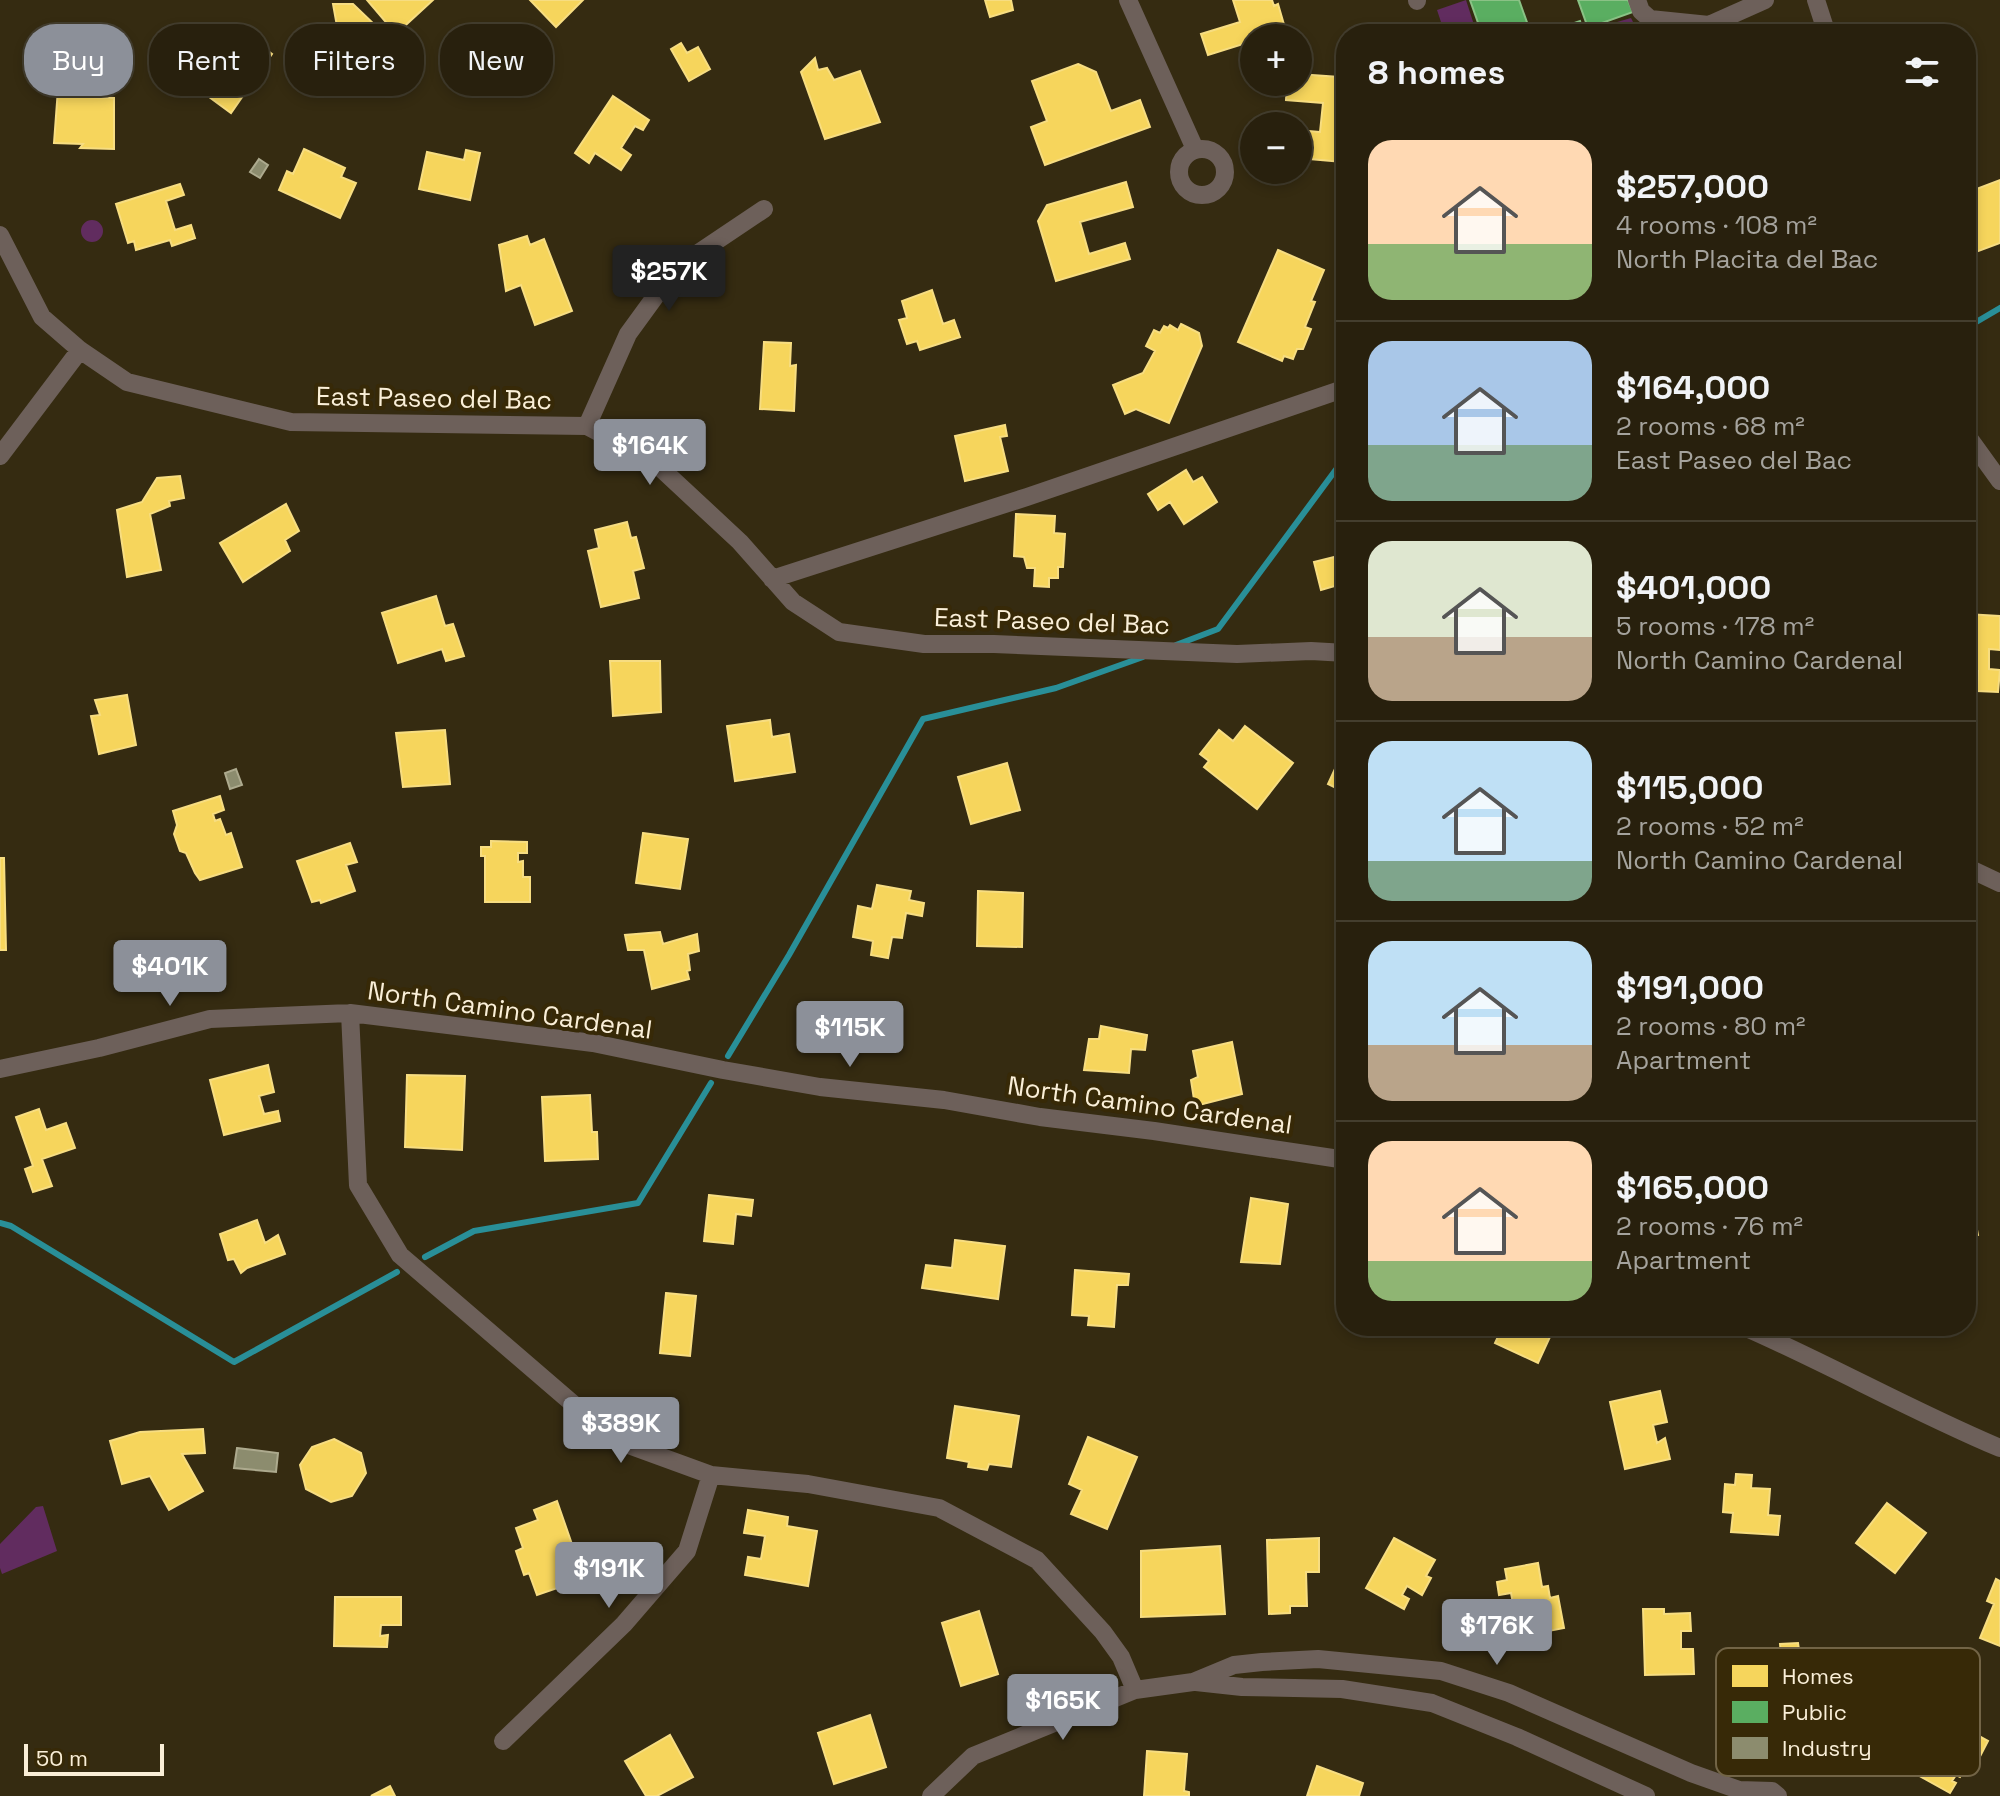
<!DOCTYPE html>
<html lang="en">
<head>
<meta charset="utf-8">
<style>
  :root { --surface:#28200d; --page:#342d1b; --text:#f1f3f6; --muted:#a5a39d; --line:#443e2e; --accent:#8c9099 }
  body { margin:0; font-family:"Space Grotesk",sans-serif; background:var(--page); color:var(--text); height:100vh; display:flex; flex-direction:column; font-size:30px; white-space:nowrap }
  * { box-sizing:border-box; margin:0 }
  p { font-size:26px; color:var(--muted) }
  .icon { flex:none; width:44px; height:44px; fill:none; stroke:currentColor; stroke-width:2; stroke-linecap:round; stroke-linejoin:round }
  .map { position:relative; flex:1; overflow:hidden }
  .side { position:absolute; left:1336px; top:24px; width:640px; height:1312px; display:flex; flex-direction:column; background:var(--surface); border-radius:32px; box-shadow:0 4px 12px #0003,0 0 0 2px var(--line) }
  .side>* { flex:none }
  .guide { position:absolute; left:24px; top:24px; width:760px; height:72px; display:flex; gap:16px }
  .fabs { position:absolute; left:1240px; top:24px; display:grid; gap:16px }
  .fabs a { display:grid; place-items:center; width:72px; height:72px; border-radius:50%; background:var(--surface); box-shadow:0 4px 12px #0003,0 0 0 2px var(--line); font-size:40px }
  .scale { position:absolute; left:24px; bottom:20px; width:140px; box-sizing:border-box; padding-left:8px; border:4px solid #faefd8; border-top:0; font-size:22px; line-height:28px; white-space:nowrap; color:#faefd8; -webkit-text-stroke:6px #372907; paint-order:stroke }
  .price { position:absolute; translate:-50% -68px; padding:0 18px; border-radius:8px; background:var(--accent); color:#fff; font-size:26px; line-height:52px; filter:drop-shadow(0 2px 4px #0008) }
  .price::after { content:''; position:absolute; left:50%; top:48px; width:24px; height:18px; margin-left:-12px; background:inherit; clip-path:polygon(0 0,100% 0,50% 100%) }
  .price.selected { background:#222; color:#fff }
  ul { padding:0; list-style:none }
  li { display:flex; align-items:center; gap:24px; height:200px; padding:0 32px }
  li+li { border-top:2px solid var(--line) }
  li span { display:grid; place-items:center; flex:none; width:224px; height:160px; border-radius:24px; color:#555 }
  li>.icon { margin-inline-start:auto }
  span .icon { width:96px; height:96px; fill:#fffc; stroke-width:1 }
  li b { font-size:34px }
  h2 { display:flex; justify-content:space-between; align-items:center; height:96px; padding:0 32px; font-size:34px }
  .tag { padding:0 28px; border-radius:32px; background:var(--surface); box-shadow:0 4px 12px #0003,0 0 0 2px var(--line); font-size:28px; line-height:72px }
  .tag.selected { background:var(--accent); color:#fff }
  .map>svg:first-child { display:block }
  .green { fill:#612c5f }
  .homes { fill:#f6d55c; stroke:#f7dd81; stroke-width:2 }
  .public { fill:#5aae61; stroke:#8ac285; stroke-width:2 }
  .industry { fill:#8c8c6e; stroke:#adaa8e; stroke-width:2 }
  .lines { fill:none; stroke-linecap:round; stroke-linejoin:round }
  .stream { stroke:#298f98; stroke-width:6 }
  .minor { stroke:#6d605a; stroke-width:18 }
  .labels { text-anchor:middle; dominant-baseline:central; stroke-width:8; stroke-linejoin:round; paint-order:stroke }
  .street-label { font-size:26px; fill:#faefd8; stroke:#372907 }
  .key { fill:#372907; stroke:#726446; stroke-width:2 }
  .key-label { font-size:22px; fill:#faefd8 }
</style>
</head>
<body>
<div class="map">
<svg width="2000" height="1796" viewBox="0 0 2000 1796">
  <rect width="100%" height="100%" fill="#352b11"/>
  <path class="green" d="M1466 0 1477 34H1445L1437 10Z
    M1631 18 1639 34H1591L1589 30Z
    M81 231a11 11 0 1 1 22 0a11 11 0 1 1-22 0Z
    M43 1506 57 1551 2 1574 0 1568V1544L36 1507Z"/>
  <path class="homes" d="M367 0H433L396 34Z
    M530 0H583L556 27Z
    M985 0H1011L1013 10 990 17Z
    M1233 0H1272L1274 6 1278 4 1285 28 1275 31 1277 38H1254V53L1246 55 1243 44 1208 55 1201 34 1240 22Z
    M333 4H353L377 27 380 38 398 41 402 61 345 71Z
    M243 32 272 54 231 113 201 91Z
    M681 43 687 53 698 47 710 69 689 81 671 49Z
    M815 58 818 70 827 68 834 80 860 71 880 122 825 139 801 72Z
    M1078 64 1096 72 1111 111 1140 100 1150 127 1045 165 1031 127 1047 121 1032 81Z
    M1298 74 1339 77 1338 87H1346V160L1343 162 1298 158V130L1320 132 1323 103 1286 100 1287 82H1298Z
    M59 75 89 78 88 97 114 98V149L80 148 83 144 54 143Z
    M613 96 649 120 643 130 635 126 621 148 631 155 621 170 595 153 589 163 575 153Z
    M304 149 345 168 341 177 356 183 340 218 279 190 287 171 293 174Z
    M466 150 480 153 470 200 419 189 427 152 464 160Z
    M2000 180V243L1973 253 1966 234V193Z
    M1126 182 1133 207 1080 222 1089 254 1125 243 1130 259 1056 281 1038 221 1047 205Z
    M180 184 184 195 166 201 175 230 191 225 195 238 172 246 170 240 136 250 134 241 128 243 116 204Z
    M527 236 530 245 544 239 572 311 535 325 521 285 506 291 499 245Z
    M1278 250 1324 270 1311 301 1315 302 1305 327 1311 329 1303 349H1297L1293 359 1284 356 1282 361 1238 342Z
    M932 290 943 324 954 320 960 337 920 350 917 341 907 344 899 320 907 318 902 301Z
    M1181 324 1199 333 1202 346 1169 423 1136 409 1125 414 1113 385 1143 373 1155 351 1146 346 1154 330 1160 333 1164 326 1168 328 1170 325 1178 330Z
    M764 342 791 343 790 366 796 365 794 411 760 409Z
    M1005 425 1007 436 1000 437 1008 471 965 481 955 436Z
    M1186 470 1193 482 1202 477 1217 502 1184 524 1170 502 1158 510 1148 494Z
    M180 476 184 498 169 501 170 506 150 514 161 570 127 577 117 510 142 502 157 478Z
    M286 504 299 531 285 540 290 551 243 582 220 543Z
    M1016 514 1055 516 1054 533 1065 534 1063 567H1058V578H1049V587L1034 586 1035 568H1027L1024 557 1014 556Z
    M627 522 631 538 636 537 644 568 633 571 639 598 601 607 588 551 599 548 595 530Z
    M1346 554V608H1344L1338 585 1321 590 1314 562Z
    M436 596 445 626 453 624 464 656 446 661 442 649 398 663 382 613Z
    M1966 614 2000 616V650L1989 649V669L2000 670 1998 692 1977 691 1978 671H1969V667H1966Z
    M610 661H660L661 712 613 716Z
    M127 695 136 745 99 754 91 716 100 715 95 700Z
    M770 720 772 737 789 734 795 772 735 781 727 726Z
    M1245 726 1293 763 1257 809 1204 767 1209 761 1200 754 1219 730 1233 741Z
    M445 730 450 784 403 787 396 733Z
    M1345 747 1346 748V793L1328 784Z
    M1007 763 1020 810 971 824 958 777Z
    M220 796 224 810 213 814 215 821 220 819 226 835 231 833 242 867 200 880 195 873 186 853 180 851 174 834 177 825 173 811Z
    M643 833 688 839 680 889 636 883Z
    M491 841 527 842V853H518V862L523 861V877H530V902H485V856H481V847H491Z
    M350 843 357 862 346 865 355 891 321 903 320 900 312 902 297 861Z
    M0 858H4L6 950H0Z
    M877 885 911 891 909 900 924 903 922 916 906 913 902 938 892 937 888 958 871 955 873 941 853 937 858 906 872 909Z
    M978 891 1023 893 1022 947 977 946Z
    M660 932 663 944 697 934 699 951 688 954 690 970 687 971 689 979 652 989 644 950H628L625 935Z
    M1101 1026 1147 1035 1145 1050 1131 1049 1129 1073 1084 1070 1089 1039H1099Z
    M1232 1042 1242 1094 1195 1106 1191 1080 1198 1077 1193 1051Z
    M268 1065 274 1092 259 1096 264 1114 278 1111 280 1121 224 1135 210 1080Z
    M407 1075 465 1076 462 1150 405 1147Z
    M590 1095 592 1132H597L598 1159 545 1161 542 1097Z
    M39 1109 46 1130 66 1123 75 1148 42 1159 52 1186 33 1192 25 1169 33 1166 16 1117Z
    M709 1195 753 1200 751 1216 736 1214 733 1244 704 1241Z
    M1251 1198 1288 1204 1280 1264 1241 1262Z
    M1966 1219H1975L1978 1235 1966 1237Z
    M257 1220 265 1243 278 1235 285 1254 247 1268 241 1273 234 1259 228 1260 220 1234Z
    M1966 1239 1967 1247 1974 1248 1975 1260 1966 1261Z
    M955 1240 1005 1246 998 1299 922 1288 926 1265 952 1268Z
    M1075 1270 1129 1274 1128 1285H1117L1114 1327 1088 1325 1089 1316 1072 1315Z
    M666 1293 696 1296 690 1356 660 1353Z
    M1503 1326H1555L1538 1363 1495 1343Z
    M1660 1391 1667 1422 1653 1425 1657 1443 1665 1438 1670 1459 1625 1469 1610 1402Z
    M955 1406 1019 1416 1011 1467 989 1464 987 1470 968 1467 969 1462 947 1458Z
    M203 1429 205 1453 182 1454 203 1491 169 1510 150 1476 122 1484 110 1441 140 1432Z
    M1088 1437 1137 1457 1107 1529 1071 1514 1082 1490 1069 1484Z
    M334 1439 361 1453 366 1473 352 1496 331 1502 306 1489 300 1465 312 1447Z
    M1736 1474 1752 1475 1751 1488 1770 1489 1768 1515 1780 1516 1778 1535 1731 1532 1733 1513 1723 1512 1725 1484 1735 1485Z
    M557 1501 584 1579 537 1595 529 1573 524 1575 516 1551 523 1548 516 1528 538 1520 534 1510Z
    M1887 1503 1926 1533 1895 1573 1856 1543Z
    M748 1510 788 1517 787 1526 817 1531 808 1586 745 1575 748 1557 761 1559 765 1536 744 1533Z
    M1319 1538V1572H1306L1307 1606H1290V1613L1269 1614 1267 1540Z
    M1394 1538 1435 1560 1426 1576 1431 1578 1422 1595 1407 1586 1402 1595 1409 1599 1404 1609 1366 1588Z
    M1220 1546 1225 1614 1141 1617V1551Z
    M1538 1563 1542 1587 1548 1586 1550 1598 1558 1596 1564 1628 1512 1638 1507 1615 1515 1614 1511 1593 1499 1595 1497 1582 1507 1580 1505 1569Z
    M1996 1579 2000 1581V1646L1980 1638 1994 1604 1987 1601Z
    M335 1597H401V1625H381L380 1636 388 1635 387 1647 334 1646Z
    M1643 1609H1664V1614L1690 1613 1691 1631H1681V1649H1693L1694 1674 1645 1675Z
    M979 1611 998 1674 961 1686 942 1623Z
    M1798 1643 1799 1650 1812 1649 1813 1663 1828 1662 1832 1720 1771 1724 1769 1704 1785 1703 1780 1644Z
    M870 1715 886 1767 834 1784 818 1733Z
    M1946 1718 1988 1741 1974 1768 1967 1764 1960 1777 1956 1775 1952 1781 1956 1783 1950 1793 1916 1774Z
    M670 1735 693 1777 657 1796H646L625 1761Z
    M1147 1751 1187 1754 1184 1791 1189 1792V1796H1144Z
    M1317 1766 1363 1783 1359 1796H1307Z
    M390 1786 395 1796H371Z"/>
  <path class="public" d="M1470 0H1519L1529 28 1512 34H1482Z
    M1578 0H1628L1633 12 1588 28Z
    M1580 21 1584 34H1542Z"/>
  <path class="industry" d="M259 159 268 165 260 178 250 172Z
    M236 769 242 785 230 789 225 773Z
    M237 1448 278 1453 276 1472 234 1468Z"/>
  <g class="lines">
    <path class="stream" d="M1966 328 2000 308
      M1176 645 1218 629 1346 456
      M728 1056 789 955 923 719 1056 688 1143 657
      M0 1223 11 1226 234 1362 397 1272
      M425 1257 474 1231 638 1203 711 1083"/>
    <path class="minor" d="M1128 0 1195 149
      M1417 0V1
      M1637 0 1641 11 1650 19 1709 25 1765 0
      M1816 0 1827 34
      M1179 172a23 23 0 1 1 46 0a23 23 0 1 1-46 0Z
      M0 235 42 317 80 350 127 382 291 422 587 426 653 461 740 542 793 602 839 632 924 644H994L1237 654 1311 651 1346 653
      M587 426 628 334 676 268 764 209
      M1966 434 2000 481
      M0 456 80 350
      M772 579 1027 497 1346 388
      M1966 867 2000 883
      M350 1013 358 1185 400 1255 615 1440 711 1475 808 1484 939 1508 1037 1560 1103 1632 1121 1657 1135 1690
      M0 1069 99 1048 210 1019 350 1013 593 1043 723 1070 820 1087 944 1100 1040 1117 1154 1131 1346 1160
      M1742 1326C1829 1364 1912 1411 2000 1448
      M1196 1682 1242 1687 1342 1689 1432 1703 1517 1737 1646 1796
      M503 1741 624 1624 687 1551 711 1475
      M931 1796 973 1756 1135 1690 1193 1682 1234 1665 1262 1662 1318 1659 1441 1671 1509 1693 1691 1773 1739 1790 1772 1791 1778 1796"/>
  </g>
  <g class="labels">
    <g class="street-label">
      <text transform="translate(434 398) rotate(1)">East Paseo del Bac</text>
      <text transform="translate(1052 621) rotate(2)">East Paseo del Bac</text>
      <text transform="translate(510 1010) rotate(8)">North Camino Cardenal</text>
      <text transform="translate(1150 1105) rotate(8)">North Camino Cardenal</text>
    </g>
  </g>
  <rect x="1716" y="1648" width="264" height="128" rx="12" class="key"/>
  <rect x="1732" y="1665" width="36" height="22" fill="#f6d55c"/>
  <rect x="1732" y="1701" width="36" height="22" fill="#5aae61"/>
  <rect x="1732" y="1737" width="36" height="22" fill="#8c8c6e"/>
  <g class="key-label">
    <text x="1782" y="1684">Homes</text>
    <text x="1782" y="1720">Public</text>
    <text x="1782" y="1756">Industry</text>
  </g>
</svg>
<div class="fabs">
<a>+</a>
<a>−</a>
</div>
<div class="scale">50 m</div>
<b class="price selected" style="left:669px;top:313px">$257K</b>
<b class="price" style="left:650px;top:487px">$164K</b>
<b class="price" style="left:170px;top:1008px">$401K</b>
<b class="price" style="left:850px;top:1069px">$115K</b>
<b class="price" style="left:621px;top:1465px">$389K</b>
<b class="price" style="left:609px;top:1610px">$191K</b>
<b class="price" style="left:1497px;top:1667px">$176K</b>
<b class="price" style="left:1063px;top:1742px">$165K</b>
<div class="guide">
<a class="tag selected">Buy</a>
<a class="tag">Rent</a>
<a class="tag">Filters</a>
<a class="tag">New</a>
</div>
<section class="side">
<h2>8 homes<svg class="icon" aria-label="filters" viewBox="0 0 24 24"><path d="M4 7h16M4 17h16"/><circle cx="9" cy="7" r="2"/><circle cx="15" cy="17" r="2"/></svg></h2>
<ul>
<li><span style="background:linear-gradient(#ffd9b3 65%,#8fb573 0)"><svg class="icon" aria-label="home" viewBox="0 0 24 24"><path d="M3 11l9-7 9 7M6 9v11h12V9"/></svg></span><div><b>$257,000</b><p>4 rooms · 108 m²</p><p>North Placita del Bac</p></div></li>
<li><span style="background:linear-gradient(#a9c7e8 65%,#7fa58c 0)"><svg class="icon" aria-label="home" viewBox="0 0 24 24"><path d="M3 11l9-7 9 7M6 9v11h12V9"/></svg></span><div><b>$164,000</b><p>2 rooms · 68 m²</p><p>East Paseo del Bac</p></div></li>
<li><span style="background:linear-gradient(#dfe7d0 60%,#b9a48a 0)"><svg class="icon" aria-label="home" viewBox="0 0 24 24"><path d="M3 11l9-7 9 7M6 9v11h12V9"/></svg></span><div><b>$401,000</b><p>5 rooms · 178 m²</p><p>North Camino Cardenal</p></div></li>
<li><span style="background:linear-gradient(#bfe0f5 75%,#7fa58c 0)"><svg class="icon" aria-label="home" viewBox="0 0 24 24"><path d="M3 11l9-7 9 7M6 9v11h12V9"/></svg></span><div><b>$115,000</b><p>2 rooms · 52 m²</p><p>North Camino Cardenal</p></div></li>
<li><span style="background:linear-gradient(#bfe0f5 65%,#b9a48a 0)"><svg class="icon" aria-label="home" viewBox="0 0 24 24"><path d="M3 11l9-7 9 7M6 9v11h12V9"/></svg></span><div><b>$191,000</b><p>2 rooms · 80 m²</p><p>Apartment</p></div></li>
<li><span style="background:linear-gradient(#ffd9b3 75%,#8fb573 0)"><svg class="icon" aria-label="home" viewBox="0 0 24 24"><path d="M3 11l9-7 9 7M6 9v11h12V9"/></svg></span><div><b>$165,000</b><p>2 rooms · 76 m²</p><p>Apartment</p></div></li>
</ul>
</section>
</div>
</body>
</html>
